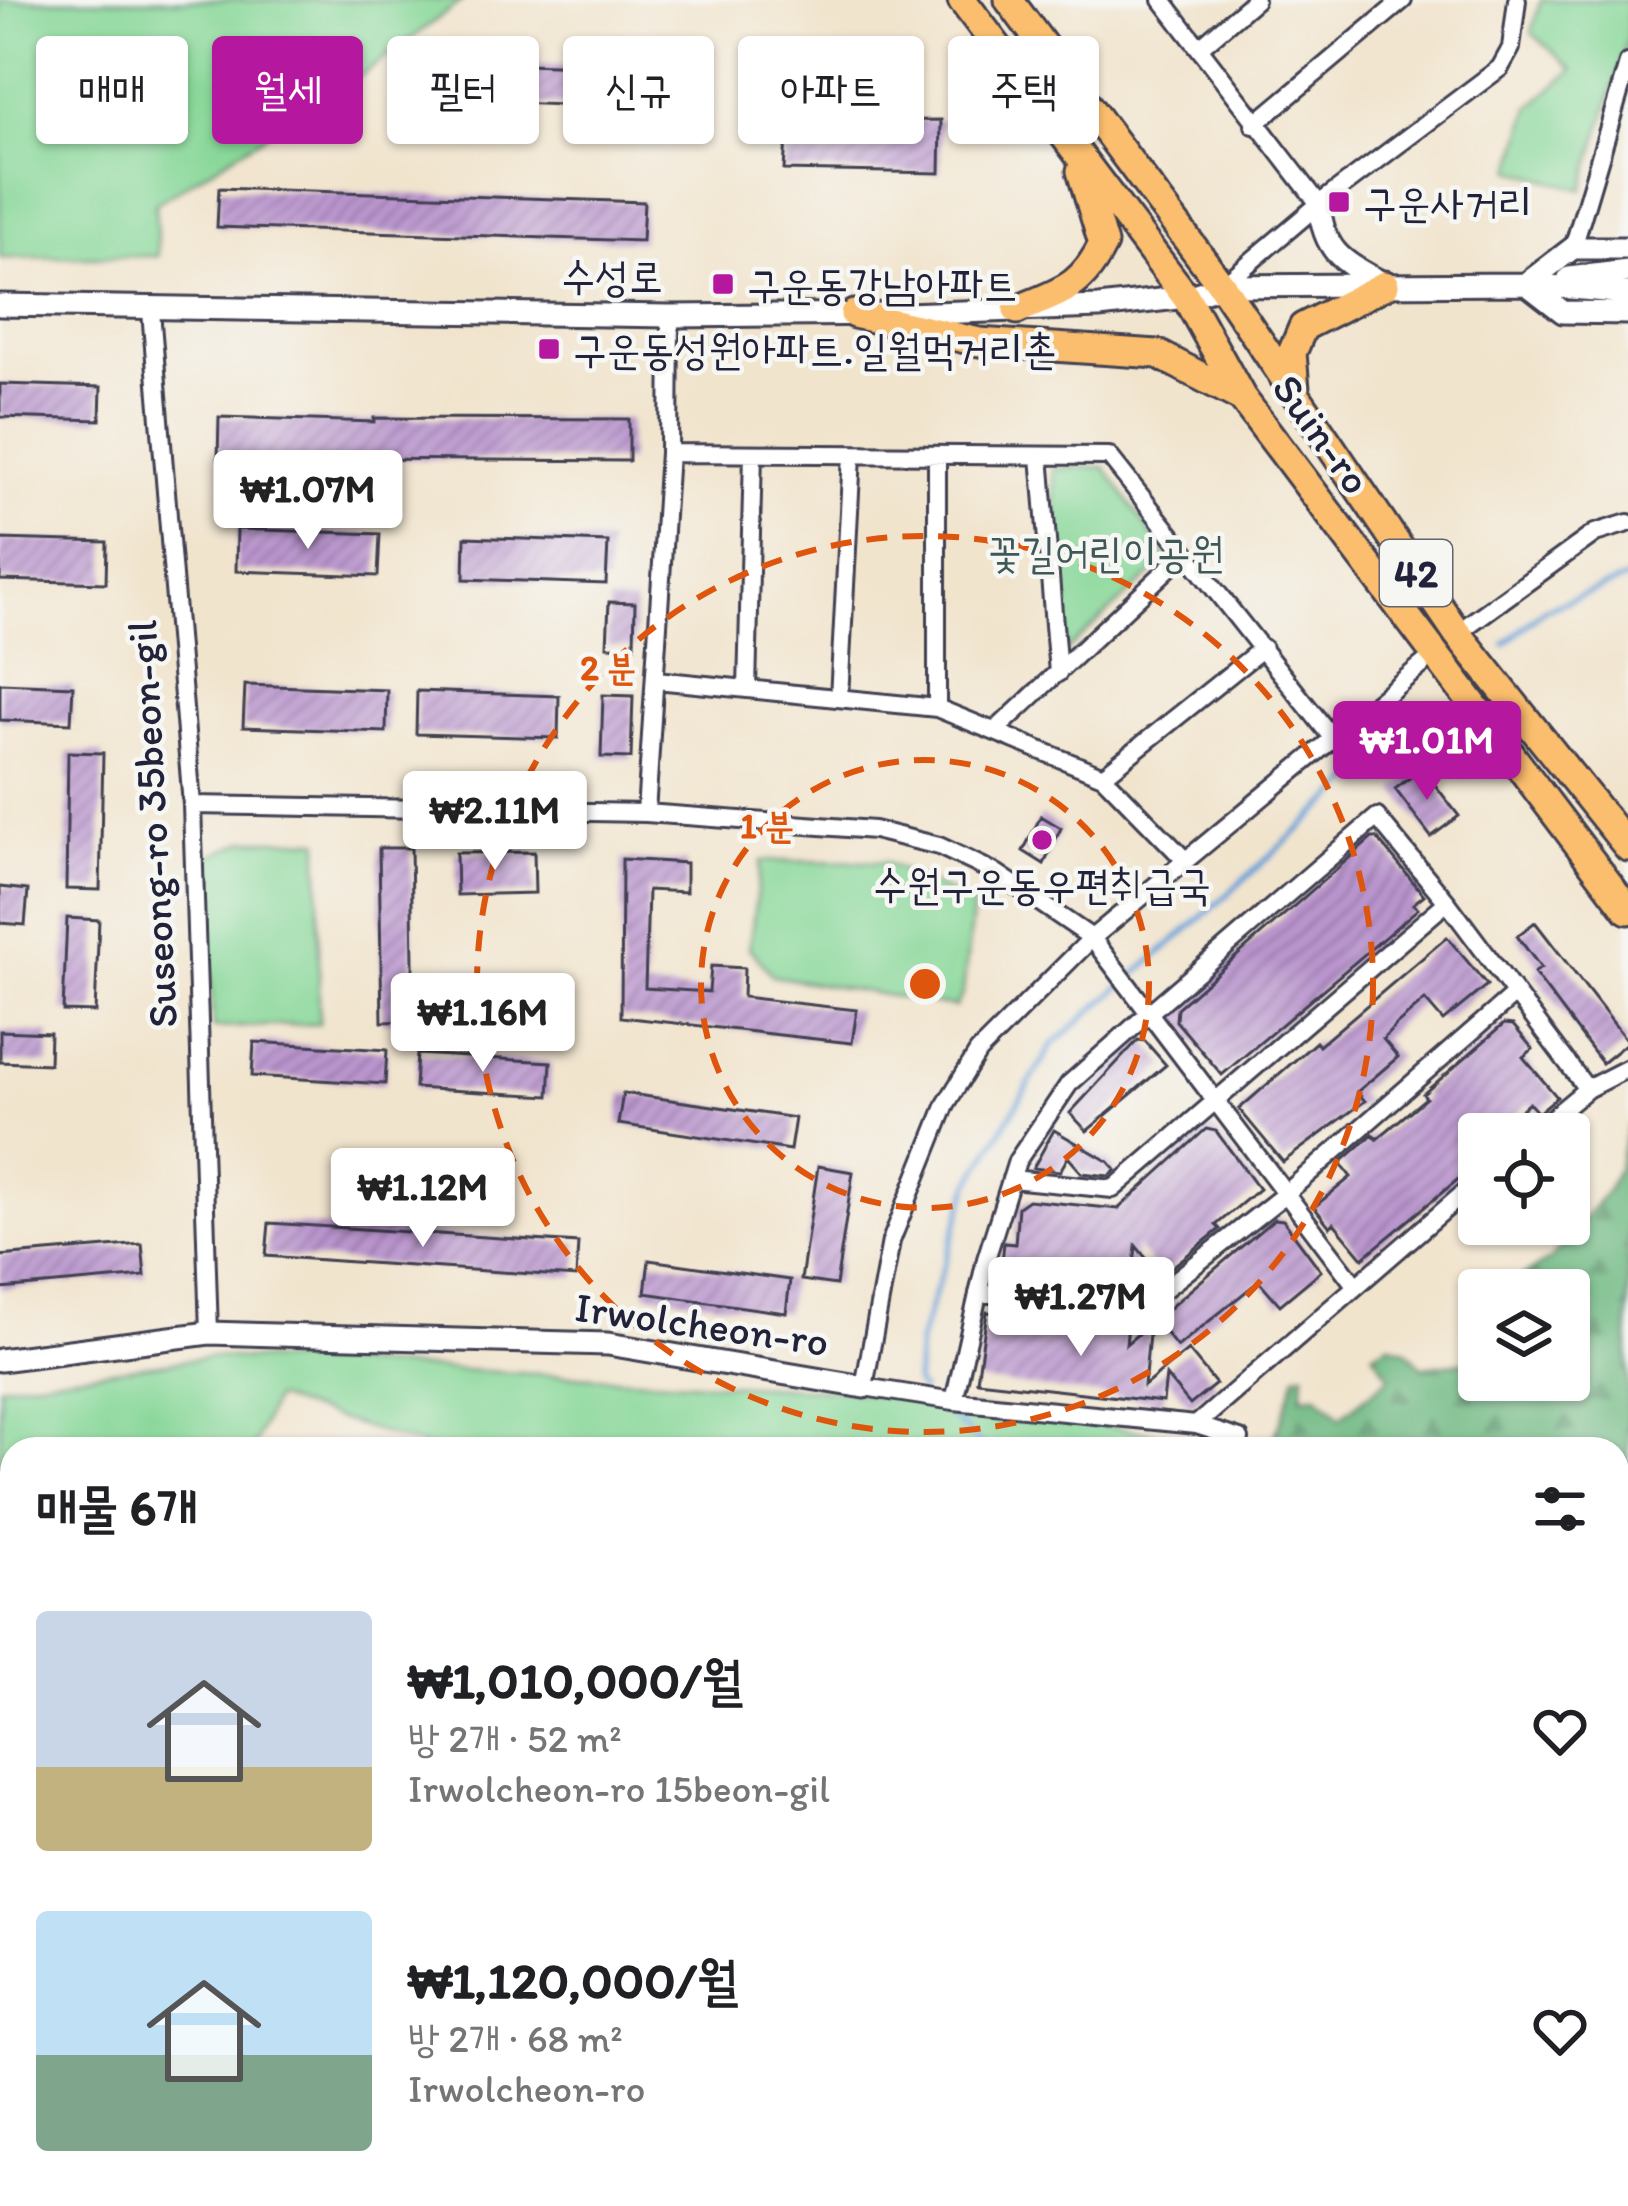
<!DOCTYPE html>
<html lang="ko">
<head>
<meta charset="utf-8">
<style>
  :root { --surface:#fff; --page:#f6f6f6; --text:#202124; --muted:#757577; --accent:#b5179e }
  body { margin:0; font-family:Itim,"Poor Story",sans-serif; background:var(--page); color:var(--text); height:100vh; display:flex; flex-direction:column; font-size:45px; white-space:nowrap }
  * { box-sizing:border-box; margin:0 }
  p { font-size:39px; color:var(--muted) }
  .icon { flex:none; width:66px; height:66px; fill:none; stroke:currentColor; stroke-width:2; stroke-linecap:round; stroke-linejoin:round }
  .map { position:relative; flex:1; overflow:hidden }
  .sheet { position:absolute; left:0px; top:1437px; width:1629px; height:771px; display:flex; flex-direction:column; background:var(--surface); border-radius:36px 36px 0 0; box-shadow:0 3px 9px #0004 }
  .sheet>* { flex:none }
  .banner { position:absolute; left:36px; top:36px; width:1557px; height:108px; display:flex; gap:24px }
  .tools { position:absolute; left:1458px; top:1113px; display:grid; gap:24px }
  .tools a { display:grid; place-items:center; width:132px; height:132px; border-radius:12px; background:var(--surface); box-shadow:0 3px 9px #0004; font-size:60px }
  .price { position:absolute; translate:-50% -102px; padding:0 27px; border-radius:12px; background:#fff; color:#222; font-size:39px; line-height:78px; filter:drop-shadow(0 3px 6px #0008) }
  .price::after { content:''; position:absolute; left:50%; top:72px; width:36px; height:27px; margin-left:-18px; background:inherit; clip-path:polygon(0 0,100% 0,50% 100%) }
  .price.selected { background:var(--accent); color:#fff }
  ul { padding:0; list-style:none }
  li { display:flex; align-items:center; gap:36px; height:300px; padding:0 36px }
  li span { display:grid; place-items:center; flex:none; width:336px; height:240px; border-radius:12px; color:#555 }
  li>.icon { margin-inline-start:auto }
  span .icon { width:144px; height:144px; fill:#fffc; stroke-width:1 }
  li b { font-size:51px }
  h2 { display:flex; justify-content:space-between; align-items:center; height:144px; padding:0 36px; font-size:51px }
  .pill { padding:0 42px; border-radius:12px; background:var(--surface); box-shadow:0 3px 9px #0004; font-size:42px; line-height:108px }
  .pill.selected { background:var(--accent); color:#fff }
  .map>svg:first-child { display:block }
  .forest { fill:url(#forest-firs); stroke:#486d5e; stroke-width:3 }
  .green { fill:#87d798; stroke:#547c6a; stroke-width:3 }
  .water { fill:url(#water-rules); stroke:#446188; stroke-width:3 }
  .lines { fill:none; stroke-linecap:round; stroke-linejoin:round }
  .stream { stroke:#67a0d6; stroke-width:6 }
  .building { fill:url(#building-hatch) }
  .minor-casing { stroke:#413f51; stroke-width:22 }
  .tertiary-casing { stroke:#413f51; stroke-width:27 }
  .secondary-casing { stroke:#413f51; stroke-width:30 }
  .primary-casing { stroke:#413f51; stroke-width:33 }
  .minor { stroke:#fff; stroke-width:16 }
  .tertiary { stroke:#fff; stroke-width:21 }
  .secondary { stroke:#fde5c5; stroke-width:24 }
  .primary { stroke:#fbbe6e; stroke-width:27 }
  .ring { fill:none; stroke:#de560e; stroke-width:6; stroke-dasharray:21 15 }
  .poi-dot { fill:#b5179e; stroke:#f6f6f2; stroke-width:4.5 }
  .labels { text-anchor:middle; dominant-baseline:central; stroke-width:9; stroke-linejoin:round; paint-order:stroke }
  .shield { fill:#f6f6f2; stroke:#626272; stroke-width:3 }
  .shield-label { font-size:39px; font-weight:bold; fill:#22223b }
  .poi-label { font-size:42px; fill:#22223b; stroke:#f6f6f2; text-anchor:start }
  .street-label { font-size:42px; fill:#22223b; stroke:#f6f6f2 }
  .park-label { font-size:42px; fill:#405857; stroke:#f6f6f2 }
  .centre { fill:#de560e; stroke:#f6f6f2; stroke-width:6 }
  .ring-label { font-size:36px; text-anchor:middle; font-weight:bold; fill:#de560e; stroke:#f6f6f2; stroke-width:9; stroke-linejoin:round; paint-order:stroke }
</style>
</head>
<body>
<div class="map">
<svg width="1628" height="2206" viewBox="0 0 1628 2206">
  <defs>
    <pattern id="forest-firs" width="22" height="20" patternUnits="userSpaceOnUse" patternTransform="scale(3)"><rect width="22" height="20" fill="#6db880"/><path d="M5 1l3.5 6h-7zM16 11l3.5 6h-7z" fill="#59956a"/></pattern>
    <pattern id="water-rules" width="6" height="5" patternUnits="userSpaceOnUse" patternTransform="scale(3)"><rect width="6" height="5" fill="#67a0d6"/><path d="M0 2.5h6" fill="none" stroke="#5482af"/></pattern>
    <pattern id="building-hatch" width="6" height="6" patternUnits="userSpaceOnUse" patternTransform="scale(3)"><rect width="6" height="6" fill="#ba95ce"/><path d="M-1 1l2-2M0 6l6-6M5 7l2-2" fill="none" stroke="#9779a8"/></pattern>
  </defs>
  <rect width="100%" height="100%" fill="#f6f6f2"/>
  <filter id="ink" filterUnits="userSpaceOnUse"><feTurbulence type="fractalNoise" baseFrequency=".00833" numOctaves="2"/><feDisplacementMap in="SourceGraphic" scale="24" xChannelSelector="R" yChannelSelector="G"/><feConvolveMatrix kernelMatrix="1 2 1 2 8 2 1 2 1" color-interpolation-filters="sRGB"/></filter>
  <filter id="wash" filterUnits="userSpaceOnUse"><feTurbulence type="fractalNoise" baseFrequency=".004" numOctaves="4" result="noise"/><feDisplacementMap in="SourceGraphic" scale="48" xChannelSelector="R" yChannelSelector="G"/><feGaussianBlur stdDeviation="2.7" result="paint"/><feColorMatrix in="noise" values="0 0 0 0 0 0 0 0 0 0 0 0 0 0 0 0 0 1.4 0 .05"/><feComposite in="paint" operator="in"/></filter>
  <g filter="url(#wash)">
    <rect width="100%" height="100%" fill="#f1e4cd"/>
    <path class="forest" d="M1628 1125V1949L1617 1958V1449H1267L1282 1420 1296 1375 1304 1373 1302 1396 1318 1395 1341 1417 1390 1377 1373 1353 1389 1344 1406 1350 1423 1367 1479 1360V1380H1569V1290H1511L1509 1284 1550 1260 1608 1189 1618 1167Z
      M1424 2196H1568L1564 2206H1422Z"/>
    <path class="green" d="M0 0H463L366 72 155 204 158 256 0 258Z
      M1541 0H1628V38L1583 190 1513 170 1530 107 1573 70 1531 32Z
      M1105 467 1168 559 1066 651 1053 468Z
      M247 840H319V1024L213 1028 206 858Z
      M761 861 885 862 973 904 963 993 955 1007 773 976 749 948Z
      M211 1357 842 1390 1212 1441 1218 1449H433L274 1398 252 1449H12V1573L0 1569V1385Z
      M0 1598 12 1605V2196H381L379 2206H0Z"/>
    <path class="water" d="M400 2196H1105L1106 2206H398Z"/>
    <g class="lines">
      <path class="stream" d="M1505 644 1543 610 1628 578
        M921 1390 916 1384 919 1341 970 1184 1052 1045 1208 912 1418 722
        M936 1403 986 1449"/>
    </g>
    <g id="blocks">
      <path class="building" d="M438 61 642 68 640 108 436 100Z
        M941 120 940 173 784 170 787 122Z
        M219 188 644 202 642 241 217 227Z
        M0 384 101 387 100 420 0 417Z
        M219 417 374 422V418L629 419V461L360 459V463L218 459Z
        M237 529 380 534 378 576 236 571Z
        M465 537 608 542 606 584 464 579Z
        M0 539 107 542 106 583 0 580Z
        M609 602 635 603 634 647 607 646Z
        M0 683 73 686 71 723 0 720Z
        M245 685 387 690 386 732 243 727Z
        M417 691 559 696 558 738 416 734Z
        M603 695 633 696 631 758 601 757Z
        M68 752 103 753 100 890 66 889Z
        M1422 768 1459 816 1431 837 1395 789Z
        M1041 816 1061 828 1044 864 1023 851Z
        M1372 838H1377L1424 895 1413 904 1418 909 1222 1075 1176 1021 1177 1008Z
        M379 848H411L414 1021 382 1022Z
        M534 852 535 893 457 895 456 853Z
        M622 859 686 863V892L648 890 645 988 709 992 711 966 744 968 743 997 857 1010 852 1043 621 1017Z
        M0 887 28 890 25 925 0 923Z
        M67 918 99 920 95 1012 63 1011Z
        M1535 922 1628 1042 1602 1063 1534 973 1541 968 1517 936Z
        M1447 937 1487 985 1443 1021 1425 1000 1397 1024 1383 1039 1398 1057 1357 1092 1365 1101 1283 1162 1239 1109 1316 1042 1319 1046Z
        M1504 1024 1513 1025 1533 1049 1523 1057 1557 1097 1538 1113 1529 1103 1492 1134H1479V1162L1363 1258 1334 1223 1330 1227 1314 1207 1351 1177 1340 1163 1373 1134 1377 1139 1426 1098 1423 1094Z
        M0 1031 50 1033 49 1064 0 1062Z
        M1138 1040 1145 1041 1166 1065 1087 1131 1070 1113Z
        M254 1042 387 1050 385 1084 252 1076Z
        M417 1054 551 1062 549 1096 415 1088Z
        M623 1093 795 1118 790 1150 618 1124Z
        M1206 1129 1216 1131 1259 1189 1216 1225 1220 1229 1161 1276 1136 1246 1131 1292 1000 1280 1004 1243 1015 1244 1018 1207 1028 1200 1118 1209Z
        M1054 1130 1109 1162 1116 1170 1109 1176 1082 1173 1068 1157 1060 1171 1033 1168Z
        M818 1166 853 1172 836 1285 801 1280Z
        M1274 1219 1283 1220 1321 1271 1280 1305 1259 1281 1177 1347 1155 1320Z
        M269 1223 578 1243 576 1277 266 1256Z
        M142 1244 145 1276 0 1289V1256Z
        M649 1260 790 1280 786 1313 645 1293Z
        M987 1312 1128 1325 1126 1344 1150 1324 1144 1386 1188 1350 1216 1384 1190 1405 1166 1376 1163 1402 977 1381Z"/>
    </g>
  </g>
  <g filter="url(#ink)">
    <use href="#blocks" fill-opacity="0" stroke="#413f51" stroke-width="3"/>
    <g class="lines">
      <g class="minor-casing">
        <path id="minor" d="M1162 0 1319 204
          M1199 48 1255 0
          M1254 125 1403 0
          M1573 248 1628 63
          M1222 286 1319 204 1500 68 1511 48 1517 0
          M151 311 192 805 209 1333
          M669 453 670 316
          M937 455V708
          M1040 456 1058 673
          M1457 633 1595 533 1628 523
          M1434 655 1092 938 978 1052 946 1104 891 1241 864 1387 954 1401 1196 1425 1479 1180
          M656 680 937 708 1103 776 1185 860
          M747 689 753 454
          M839 698 852 455
          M996 730 1186 552
          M1103 776 1263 648
          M192 805 646 813 874 830 939 846 998 874 1092 938 1149 1013 1069 1084 1017 1161 986 1259 954 1401
          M646 813 669 453 1109 456 1334 740
          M1533 1134 1587 1089 1628 1068
          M1011 1179 1113 1189 1447 902
          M1355 1285 1149 1013 1377 817 1447 902 1587 1089
          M978 1293 1143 1306 1284 1195 1515 994
          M1196 1425 1240 1439 1236 1449"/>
      </g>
      <g class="tertiary-casing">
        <path id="tertiary" d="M1319 204C1324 254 1343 261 1384 284
          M1569 278 1628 271
          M1526 284 1573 248H1628
          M1527 284 1563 312 1628 313
          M0 305 670 316 905 314 1099 307 1186 297 1222 286 1526 284 1628 293
          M0 1360 209 1333 608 1344 864 1387
          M1617 2130 1628 2102
          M1587 2206 1591 2196"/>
      </g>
      <g class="secondary-casing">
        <path id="secondary" d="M1617 2194 1628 2167"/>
      </g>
      <g class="primary-casing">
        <path id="primary" d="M962 0 1186 297 1242 398 1628 910
          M1009 0 1222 286 1457 633 1628 847
          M1017 310C1061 291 1081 289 1103 244L1081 171
          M854 314 979 342 1158 354 1242 398
          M1295 389 1292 353 1303 327 1385 285"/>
      </g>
      <use href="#minor" class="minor"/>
      <use href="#tertiary" class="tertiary"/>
      <use href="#secondary" class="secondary"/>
      <use href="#primary" class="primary"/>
    </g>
  </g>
  <g class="ring">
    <circle cx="925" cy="984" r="224"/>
    <circle cx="925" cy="984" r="448"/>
  </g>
  <g class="poi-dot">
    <rect x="1327" y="190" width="24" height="24" rx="6"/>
    <rect x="711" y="272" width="24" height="24" rx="6"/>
    <rect x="537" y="337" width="24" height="24" rx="6"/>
    <circle cx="1042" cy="840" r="12"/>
  </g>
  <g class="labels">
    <rect class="shield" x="1380" y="540" width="72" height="66" rx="9"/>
    <g class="shield-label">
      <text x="1416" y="573">42</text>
    </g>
    <g class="poi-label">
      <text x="1363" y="202">구운사거리</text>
      <text x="747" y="284">구운동강남아파트</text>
      <text x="573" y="349">구운동성원아파트.일월먹거리촌</text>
      <text x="1042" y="884" text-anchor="middle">수원구운동우편취급국</text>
    </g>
    <g class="street-label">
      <text x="612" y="276">수성로</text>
      <text transform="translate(1322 434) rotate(54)">Suin-ro</text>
      <text transform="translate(152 824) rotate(-93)">Suseong-ro 35beon-gil</text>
      <text transform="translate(702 1324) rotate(8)">Irwolcheon-ro</text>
    </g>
    <g class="park-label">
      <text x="1106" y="552">꽃길어린이공원</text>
    </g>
  </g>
  <circle cx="925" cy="984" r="18" class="centre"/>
  <g class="ring-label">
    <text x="608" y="680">2 분</text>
    <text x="767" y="838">1 분</text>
  </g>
</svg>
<div class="tools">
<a><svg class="icon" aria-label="locate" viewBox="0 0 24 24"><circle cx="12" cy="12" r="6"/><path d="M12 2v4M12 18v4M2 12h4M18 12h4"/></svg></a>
<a><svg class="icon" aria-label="layers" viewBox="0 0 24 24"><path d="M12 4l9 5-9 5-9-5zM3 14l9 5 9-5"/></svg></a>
</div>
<b class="price" style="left:308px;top:552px">₩1.07M</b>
<b class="price selected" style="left:1427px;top:803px">₩1.01M</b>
<b class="price" style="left:495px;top:873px">₩2.11M</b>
<b class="price" style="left:483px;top:1075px">₩1.16M</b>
<b class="price" style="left:423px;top:1250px">₩1.12M</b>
<b class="price" style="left:1081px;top:1359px">₩1.27M</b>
<div class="banner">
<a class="pill">매매</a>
<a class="pill selected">월세</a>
<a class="pill">필터</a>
<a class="pill">신규</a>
<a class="pill">아파트</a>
<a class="pill">주택</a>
</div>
<section class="sheet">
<h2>매물 6개<svg class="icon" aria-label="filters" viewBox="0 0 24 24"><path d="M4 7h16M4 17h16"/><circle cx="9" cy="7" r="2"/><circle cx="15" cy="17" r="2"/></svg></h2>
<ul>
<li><span style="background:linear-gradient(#c9d6e8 65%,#c2b280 0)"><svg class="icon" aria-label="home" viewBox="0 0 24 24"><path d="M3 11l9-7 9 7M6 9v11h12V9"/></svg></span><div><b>₩1,010,000/월</b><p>방 2개 · 52 m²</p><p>Irwolcheon-ro 15beon-gil</p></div><svg class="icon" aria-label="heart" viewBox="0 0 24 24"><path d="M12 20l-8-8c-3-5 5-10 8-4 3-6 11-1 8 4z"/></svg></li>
<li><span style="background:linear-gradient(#bfe0f5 60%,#7fa58c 0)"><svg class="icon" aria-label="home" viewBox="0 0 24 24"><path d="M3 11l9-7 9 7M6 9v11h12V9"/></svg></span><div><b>₩1,120,000/월</b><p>방 2개 · 68 m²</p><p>Irwolcheon-ro</p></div><svg class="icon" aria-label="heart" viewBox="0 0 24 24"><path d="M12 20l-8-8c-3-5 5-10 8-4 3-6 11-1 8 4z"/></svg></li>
</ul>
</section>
</div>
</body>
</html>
